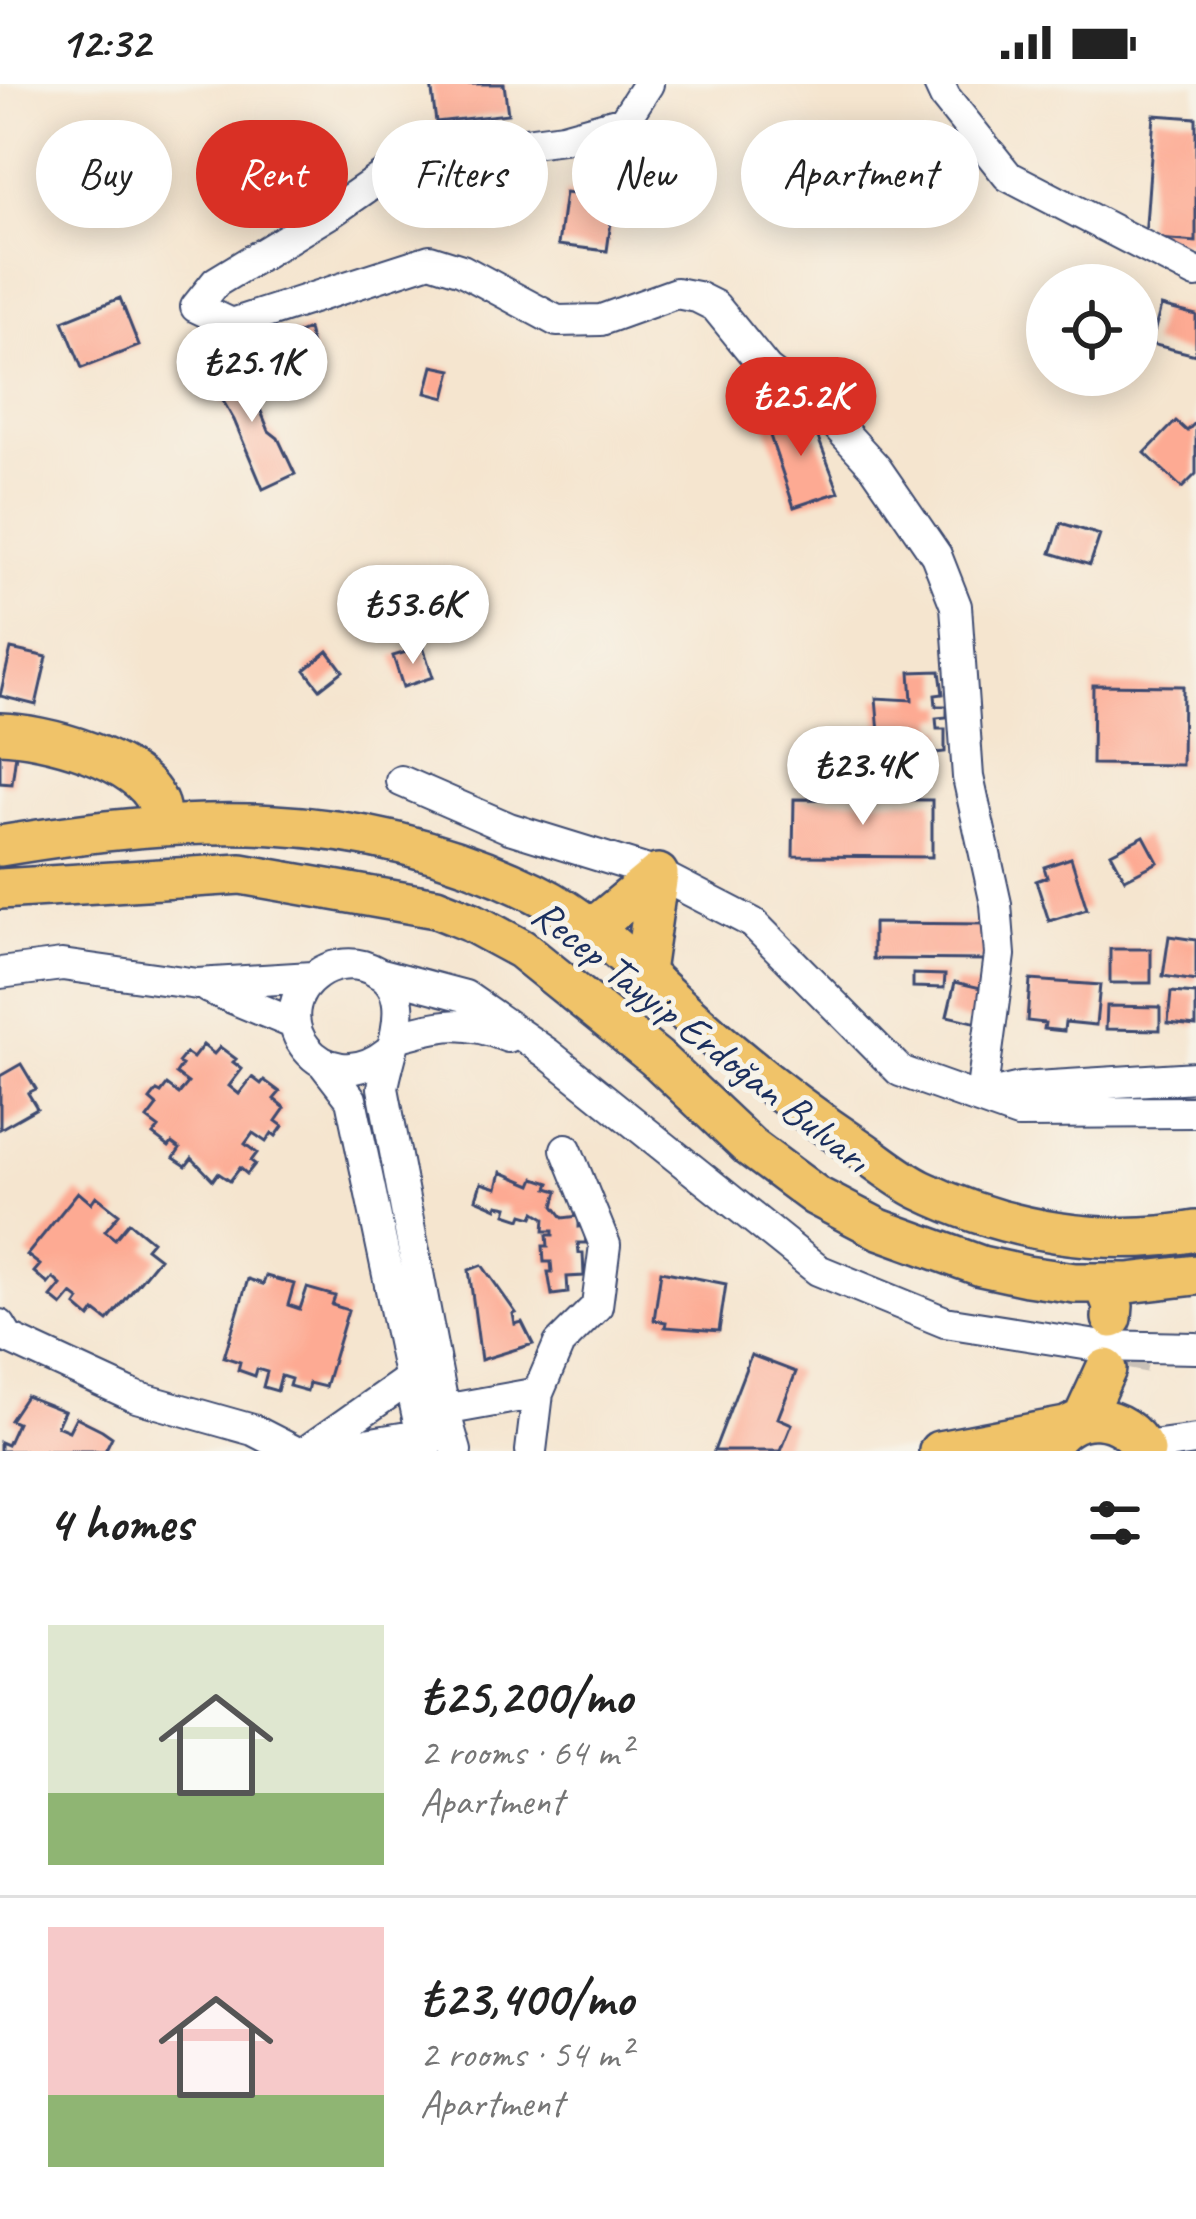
<!DOCTYPE html>
<html lang="en">
<head>
<meta charset="utf-8">
<style>
  :root { --surface:#fff; --page:#f2f2f2; --text:#222; --muted:#767676; --line:#e0e0e0; --accent:#d93025 }
  body { margin:0; font-family:Caveat,sans-serif; background:var(--page); color:var(--text); height:100vh; display:flex; flex-direction:column; font-size:45px; white-space:nowrap }
  * { box-sizing:border-box; margin:0 }
  p { font-size:39px; color:var(--muted) }
  .icon { flex:none; width:66px; height:66px; fill:none; stroke:currentColor; stroke-width:2; stroke-linecap:round; stroke-linejoin:round }
  .map { position:relative; height:1367px; overflow:hidden }
  .panel { display:flex; flex-direction:column; background:var(--surface); flex:1 }
  .panel>* { flex:none }
  .top-card { position:absolute; left:36px; top:36px; width:1125px; height:108px; display:flex; gap:24px }
  .fabs { position:absolute; left:1026px; top:180px; display:grid; gap:24px }
  .fabs a { display:grid; place-items:center; width:132px; height:132px; border-radius:50%; background:var(--surface); box-shadow:0 6px 30px #0003; font-size:60px }
  .price { position:absolute; translate:-50% -102px; padding:0 27px; border-radius:42px; background:#fff; color:#222; font-size:39px; line-height:78px; filter:drop-shadow(0 3px 6px #0008) }
  .price::after { content:''; position:absolute; left:50%; top:72px; width:36px; height:27px; margin-left:-18px; background:inherit; clip-path:polygon(0 0,100% 0,50% 100%) }
  .price.selected { background:var(--accent); color:#fff }
  ul { padding:0; list-style:none }
  li { display:flex; align-items:center; gap:36px; height:300px; padding:0 48px }
  li+li { border-top:3px solid var(--line) }
  li span { display:grid; place-items:center; flex:none; width:336px; height:240px; border-radius:0px; color:#555 }
  li>.icon { margin-inline-start:auto }
  span .icon { width:144px; height:144px; fill:#fffc; stroke-width:1 }
  li b { font-size:51px }
  h2 { display:flex; justify-content:space-between; align-items:center; height:144px; padding:0 48px; font-size:51px }
  .pill { padding:0 42px; border-radius:54px; background:var(--surface); box-shadow:0 6px 30px #0003; font-size:42px; line-height:108px }
  .pill.selected { background:var(--accent); color:#fff }
  .status { display:flex; justify-content:space-between; align-items:center; height:84px; padding:0 60px; background:var(--surface); direction:ltr }
  .status svg { height:33px; fill:currentColor }
  .map>svg:first-child { display:block }
  .building { fill:#fdaa93 }
  .lines { fill:none; stroke-linecap:round; stroke-linejoin:round }
  .major-tunnel { stroke:#c9c1b8; stroke-width:39; stroke-dasharray:39 20; stroke-linecap:butt }
  .minor-casing { stroke:#3c4a6f; stroke-width:34 }
  .major-casing { stroke:#3c4a6f; stroke-width:44 }
  .minor { stroke:#fff; stroke-width:30 }
  .major { stroke:#f0c369; stroke-width:39 }
  .labels { text-anchor:middle; dominant-baseline:central; stroke-width:10; stroke-linejoin:round; paint-order:stroke }
  .street-label { font-size:42px; fill:#1b2f5e; stroke:#f7f3e8 }
</style>
</head>
<body>
<div class="status"><b>12:32</b><svg viewBox="0 0 49 12"><path d="M0 12V9h3v3zM5 12V6h3v6zM10 12V3h3v9zM15 12V0h3v12zM26 1h20v11H26zM47 4h2v5h-2z"/></svg></div>
<div class="map">
<svg width="1196" height="1367" viewBox="0 0 1196 1367">
  <rect width="100%" height="100%" fill="#f7f3e8"/>
  <filter id="ink" filterUnits="userSpaceOnUse"><feTurbulence type="fractalNoise" baseFrequency=".00833" numOctaves="2"/><feDisplacementMap in="SourceGraphic" scale="24" xChannelSelector="R" yChannelSelector="G"/><feConvolveMatrix kernelMatrix="1 2 1 2 8 2 1 2 1" color-interpolation-filters="sRGB"/></filter>
  <filter id="wash" filterUnits="userSpaceOnUse"><feTurbulence type="fractalNoise" baseFrequency=".004" numOctaves="4" result="noise"/><feDisplacementMap in="SourceGraphic" scale="48" xChannelSelector="R" yChannelSelector="G"/><feGaussianBlur stdDeviation="2.7" result="paint"/><feColorMatrix in="noise" values="0 0 0 0 0 0 0 0 0 0 0 0 0 0 0 0 0 1.4 0 .05"/><feComposite in="paint" operator="in"/></filter>
  <g filter="url(#wash)">
    <rect width="100%" height="100%" fill="#f5e5cf"/>
    <g id="blocks">
      <path class="building" d="M431 0H504L508 30 436 38Z
        M1154 31 1196 34V158L1145 154Z
        M565 109 614 116 607 167 558 161Z
        M120 214 139 262 82 284 63 237Z
        M1161 222 1196 231V271L1151 260Z
        M308 245 316 280 275 296 262 264Z
        M240 276 269 347 278 354 295 390 263 405 234 336 208 291Z
        M433 282 452 286 445 314 426 309Z
        M782 328 784 332 797 328 802 341 812 338 839 408 794 423 764 334Z
        M1176 337 1187 347 1196 338V390L1182 404 1145 369Z
        M1061 439 1100 451 1090 481 1051 469Z
        M423 563 433 593 403 603 393 572Z
        M11 565 47 573 36 621 0 612Z
        M328 567 343 587 320 605 305 586Z
        M940 587 943 610 935 611 936 622H947V633L936 634 937 645H945V668L916 671 914 648 879 649 876 614 912 616 910 588Z
        M1093 601 1183 602 1182 681 1092 680Z
        M0 660 17 662 12 700 0 699Z
        M794 715 932 716V773L793 772Z
        M1144 752 1158 778 1125 795 1111 769Z
        M1071 774 1087 825 1049 837 1036 797 1047 793 1044 783Z
        M873 839 988 840V876L873 875Z
        M1169 852 1196 856V897L1163 892Z
        M1110 865H1151V899H1110Z
        M913 890 945 891 944 904 913 903Z
        M1030 896 1100 901 1096 941 1065 938 1064 947 1044 945 1045 939 1027 937Z
        M955 898 994 907 986 941 947 932Z
        M1171 908 1196 910V942L1168 939Z
        M1107 922 1160 923V946L1106 945Z
        M203 961 214 970 220 963 236 975 233 978 242 985 229 1002 239 1010 252 993 261 1000 264 996 280 1008 274 1015 285 1024 276 1037 283 1042 276 1052 272 1049 266 1058 253 1049 245 1060 257 1069 251 1077 255 1080 247 1090 240 1084 230 1097 218 1089 213 1096 192 1074 186 1082 174 1074 180 1065 172 1059 169 1063 153 1051 159 1044 147 1035 157 1022 150 1016 157 1007 161 1009 167 1001 179 1010 188 999 176 990 182 981 178 979 186 969 193 974Z
        M21 980 36 1005 28 1009 37 1024 0 1045V992Z
        M501 1088 532 1101 535 1094 550 1099 548 1104 558 1107 554 1122 563 1134 579 1132V1143L584 1142 586 1159H578L579 1169H583L584 1192 567 1193 568 1209 552 1211 548 1188H552L551 1178H544L543 1162H548L547 1151H553V1147H544L545 1134 535 1128 533 1133 523 1130 521 1135 506 1130 508 1123 498 1121 497 1124 476 1115 481 1099 497 1104Z
        M78 1108 91 1119 96 1112 119 1130 105 1147 115 1155 129 1138 152 1157 146 1164 159 1174 108 1237 95 1227 90 1234 76 1222 80 1216 72 1210 62 1222 51 1213 61 1201 53 1194 48 1200 34 1188 40 1181 27 1171Z
        M482 1181 516 1229 513 1230 515 1240 522 1238 533 1260 481 1276 469 1186Z
        M661 1187 726 1200 719 1247 665 1243 666 1238 654 1236Z
        M266 1192 294 1200 288 1221 300 1225 307 1204 335 1212 332 1221 348 1226 325 1303 309 1299 307 1307 289 1302 291 1295 281 1292 277 1307 263 1303 267 1288 257 1285 255 1292 238 1286 240 1278 224 1273 248 1195 263 1200Z
        M751 1271 796 1288 778 1334 792 1340 781 1367H714Z
        M26 1312 64 1327 57 1342 69 1347 76 1333 102 1346 112 1353 105 1367H0V1358L7 1361 17 1339 10 1336Z"/>
    </g>
  </g>
  <g filter="url(#ink)">
    <use href="#blocks" fill-opacity="0" stroke="#3c4a6f" stroke-width="3"/>
    <g class="lines">
      <path class="major-tunnel" d="M1127 1285 1136 1236"/>
      <g class="minor-casing">
        <path id="minor" d="M648 0 624 37 563 54 409 74 333 127 216 198 196 223 232 240 430 176 462 186 557 237 601 236 676 209 697 213 715 222 767 286 832 336 876 384 936 471 956 522 968 693 996 820 1000 871 981 1013
          M939 0 945 13 1008 92 1196 189
          M401 697 509 744 658 790 753 839 900 987 1018 1029 1196 1028
          M0 889 62 881 197 900 312 893
          M378 889 465 912 547 969 818 1186 945 1238 1097 1262 1196 1264
          M208 904 295 940
          M397 953C442 940 464 935 508 953
          M388 968C323 1021 258 931 318 890 331 881 348 878 363 882 424 901 389 963 383 1004L444 1326 456 1367
          M324 980 351 1015 425 1367
          M981 1013 1020 1004 1196 993
          M0 1241 8 1254 136 1313 253 1346 294 1367
          M538 1309 559 1260 597 1222 605 1161 566 1065
          M1144 1363 1196 1356
          M311 1364 409 1295
          M323 1367 420 1351 444 1326 538 1309 531 1367"/>
      </g>
      <g class="major-casing">
        <path id="major" d="M0 649C43 650 141 675 158 720 161 726 159 733 159 739
          M0 762C188 731 356 721 534 808 598 839 644 892 696 938 748 985 803 1027 861 1066 880 1079 900 1096 921 1106 1005 1147 1105 1164 1196 1147
          M0 805 241 790 436 824 471 838 521 865 656 974 750 1063 816 1112 879 1145 981 1182 1027 1192 1075 1199H1128L1196 1191
          M593 844 658 790
          M644 888 658 790
          M1104 1199 1113 1222 1112 1234
          M1083 1335 1106 1285
          M1049 1362C1073 1322 1124 1328 1145 1367
          M939 1367 1066 1343"/>
      </g>
      <use href="#minor" class="minor"/>
      <use href="#major" class="major"/>
    </g>
  </g>
  <g class="labels">
    <g class="street-label">
      <text transform="translate(701 952) rotate(38)">Recep Tayyip Erdoğan Bulvarı</text>
    </g>
  </g>
</svg>
<div class="fabs">
<a><svg class="icon" aria-label="locate" viewBox="0 0 24 24"><circle cx="12" cy="12" r="6"/><path d="M12 2v4M12 18v4M2 12h4M18 12h4"/></svg></a>
</div>
<b class="price" style="left:252px;top:341px">₺25.1K</b>
<b class="price selected" style="left:801px;top:375px">₺25.2K</b>
<b class="price" style="left:413px;top:583px">₺53.6K</b>
<b class="price" style="left:863px;top:744px">₺23.4K</b>
<div class="top-card">
<a class="pill">Buy</a>
<a class="pill selected">Rent</a>
<a class="pill">Filters</a>
<a class="pill">New</a>
<a class="pill">Apartment</a>
</div>
</div>
<section class="panel">
<h2>4 homes<svg class="icon" aria-label="filters" viewBox="0 0 24 24"><path d="M4 7h16M4 17h16"/><circle cx="9" cy="7" r="2"/><circle cx="15" cy="17" r="2"/></svg></h2>
<ul>
<li><span style="background:linear-gradient(#dfe7d0 70%,#8fb573 0)"><svg class="icon" aria-label="home" viewBox="0 0 24 24"><path d="M3 11l9-7 9 7M6 9v11h12V9"/></svg></span><div><b>₺25,200/mo</b><p>2 rooms · 64 m²</p><p>Apartment</p></div></li>
<li><span style="background:linear-gradient(#f6c9c9 70%,#8fb573 0)"><svg class="icon" aria-label="home" viewBox="0 0 24 24"><path d="M3 11l9-7 9 7M6 9v11h12V9"/></svg></span><div><b>₺23,400/mo</b><p>2 rooms · 54 m²</p><p>Apartment</p></div></li>
</ul>
</section>
</body>
</html>
